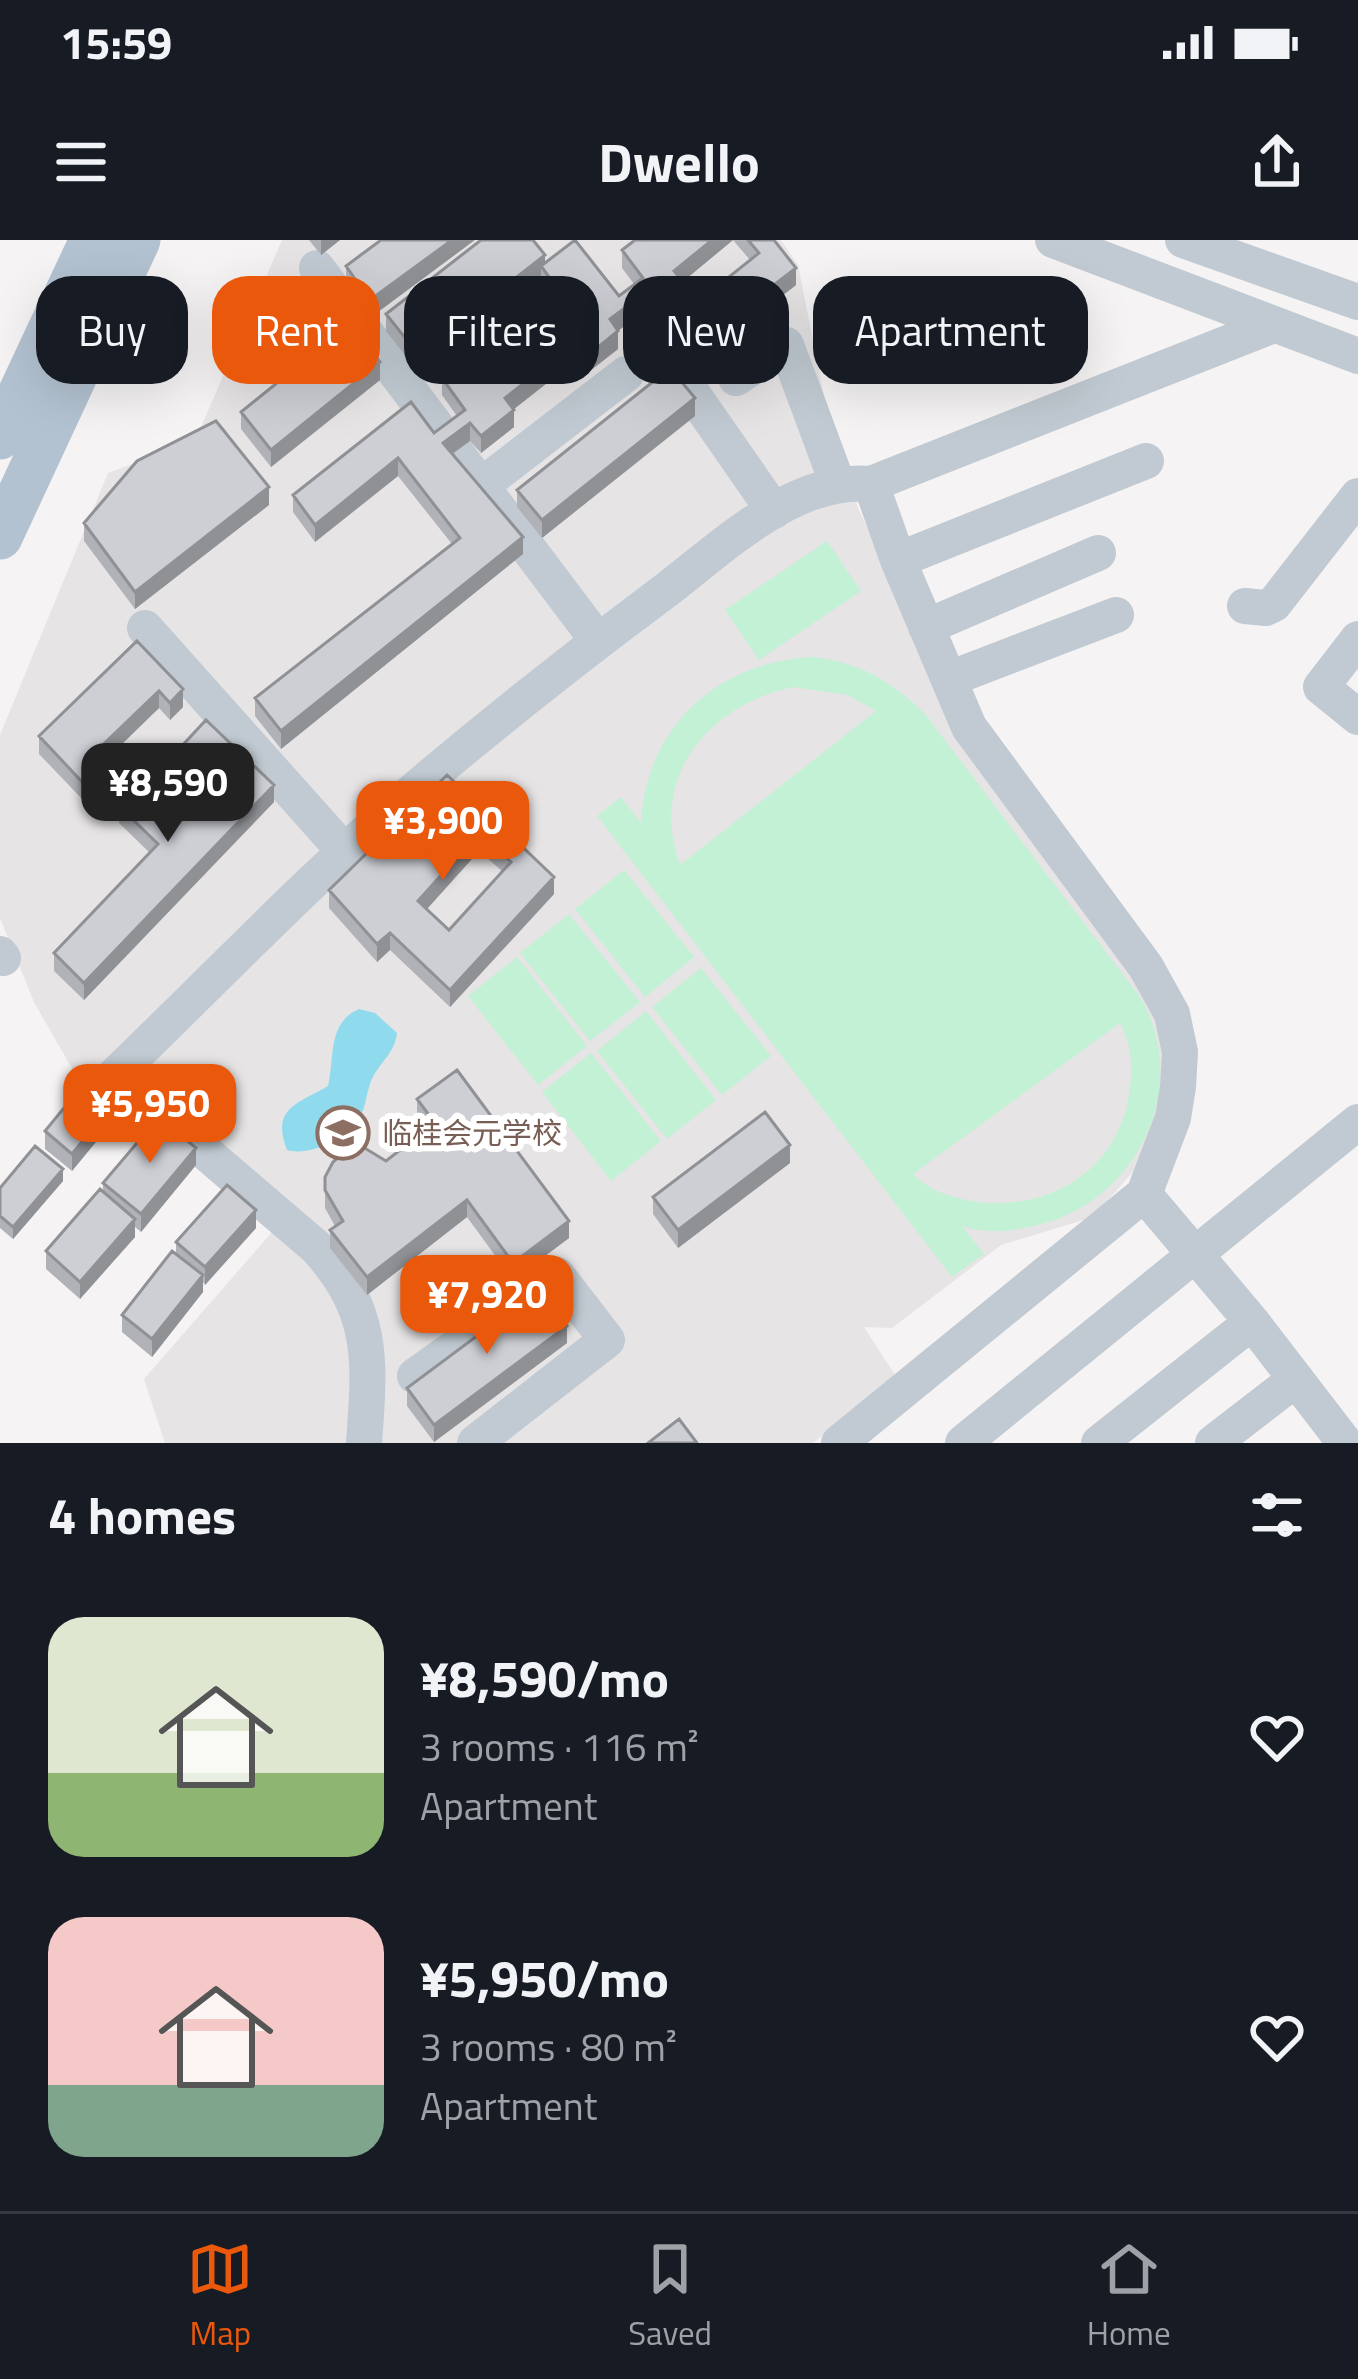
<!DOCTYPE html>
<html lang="en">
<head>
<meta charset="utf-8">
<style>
  :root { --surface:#171b24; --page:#242831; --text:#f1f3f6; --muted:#9ea1a6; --line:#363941; --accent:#ea580c }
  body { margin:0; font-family:"Titillium Web","Noto Sans SC",sans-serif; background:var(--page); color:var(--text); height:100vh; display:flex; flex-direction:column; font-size:45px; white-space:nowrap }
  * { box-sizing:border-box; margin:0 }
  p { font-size:39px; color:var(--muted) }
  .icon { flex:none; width:66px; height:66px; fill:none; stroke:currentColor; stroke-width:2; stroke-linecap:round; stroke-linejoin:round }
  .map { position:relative; height:1203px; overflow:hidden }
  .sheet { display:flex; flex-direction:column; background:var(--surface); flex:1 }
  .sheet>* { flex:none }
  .hud { position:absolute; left:36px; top:36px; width:1287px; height:108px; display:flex; gap:24px }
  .price { position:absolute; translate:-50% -102px; padding:0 27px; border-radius:24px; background:var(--accent); color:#fff; font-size:39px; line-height:78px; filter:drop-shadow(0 3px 6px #0008) }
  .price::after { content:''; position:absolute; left:50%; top:72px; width:36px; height:27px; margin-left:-18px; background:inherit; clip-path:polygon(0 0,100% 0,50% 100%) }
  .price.current { background:#222; color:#fff }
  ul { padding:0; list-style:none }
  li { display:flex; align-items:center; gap:36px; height:300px; padding:0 48px }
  li span { display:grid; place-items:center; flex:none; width:336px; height:240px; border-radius:36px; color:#555 }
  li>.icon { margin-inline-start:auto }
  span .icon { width:144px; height:144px; fill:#fffc; stroke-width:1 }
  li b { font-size:51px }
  h2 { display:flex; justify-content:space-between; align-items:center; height:144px; padding:0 48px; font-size:51px }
  .tag { padding:0 42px; border-radius:36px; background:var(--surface); box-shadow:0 12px 48px #0002; font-size:42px; line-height:108px }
  .tag.current { background:var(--accent); color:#fff }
  .status { display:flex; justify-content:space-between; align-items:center; height:84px; padding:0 60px; background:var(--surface); direction:ltr }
  .status svg { height:33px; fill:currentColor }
  header { display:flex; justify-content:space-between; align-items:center; height:156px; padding:0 48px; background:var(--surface); font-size:54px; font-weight:700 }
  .tab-bar { display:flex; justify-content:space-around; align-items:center; height:168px; border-top:3px solid var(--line); background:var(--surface); font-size:33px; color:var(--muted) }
  .tab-bar a { display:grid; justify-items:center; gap:6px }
  .tab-bar .current { color:var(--accent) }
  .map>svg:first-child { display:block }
  .education { fill:#e6e4e5 }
  .green { fill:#c3f1d5; fill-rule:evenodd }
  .water { fill:#90daee }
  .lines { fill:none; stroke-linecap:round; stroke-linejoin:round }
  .minor { stroke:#c1cad2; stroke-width:36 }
  .major { stroke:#b3c2d1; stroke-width:45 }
  .wall { fill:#b0b2b7; fill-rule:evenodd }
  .shaded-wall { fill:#909195 }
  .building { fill:#cdcfd5; stroke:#909195; stroke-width:3; fill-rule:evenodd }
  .labels { text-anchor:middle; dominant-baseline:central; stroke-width:12; stroke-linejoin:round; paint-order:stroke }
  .education-label { font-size:30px; fill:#785e54; stroke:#fff; text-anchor:start }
</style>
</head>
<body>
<div class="status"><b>15:59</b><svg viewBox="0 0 49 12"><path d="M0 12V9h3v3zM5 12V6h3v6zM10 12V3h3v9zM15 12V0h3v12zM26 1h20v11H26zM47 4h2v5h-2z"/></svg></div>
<header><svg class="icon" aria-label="menu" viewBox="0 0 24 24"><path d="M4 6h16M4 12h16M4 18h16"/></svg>Dwello<svg class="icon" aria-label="share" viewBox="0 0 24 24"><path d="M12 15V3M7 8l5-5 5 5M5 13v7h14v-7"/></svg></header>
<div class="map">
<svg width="1358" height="1203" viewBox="0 0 1358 1203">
  <rect width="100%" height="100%" fill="#f5f3f3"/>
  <path class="education" d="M282 0H781L798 25 824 156 858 268 969 502 1156 761 1168 833 1148 915 1093 977 1001 1005 892 1088 864 1087 895 1135 813 1203H165L144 1139 273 991 96 840 78 839 34 762 0 678V495L108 233 195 201Z"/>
  <path class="green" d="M827 301 861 351 759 420 725 370Z
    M812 417C859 422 892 441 925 474L1140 757C1192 845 1139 956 1045 983 1017 991 990 995 962 986L984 1014 952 1037 597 576 621 557 641 583C646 486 718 422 812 417ZM793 447 848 455 876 471 680 625C648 536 709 465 793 447ZM1120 783C1132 804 1133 830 1129 855 1116 933 1046 973 971 961 949 957 929 950 913 934Z
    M624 630 694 717 645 757 575 669Z
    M569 674 640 762 590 801 520 713Z
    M517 717 587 806 538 845 468 756Z
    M701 728 771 816 722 855 652 767Z
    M646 771 716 860 667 899 597 811Z
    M591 813 661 901 611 941 542 852Z"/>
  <path class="water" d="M359 769 375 773 397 793C395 811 383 820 374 835 367 847 367 861 362 873 350 897 311 917 287 910 270 867 300 863 328 846 335 817 327 783 359 769Z"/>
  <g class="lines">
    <path class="minor" d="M1053 0 1358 116
      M1183 0 1358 62
      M317 28 598 401
      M646 87 774 271
      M736 138 786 105 838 245
      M871 244 898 320 969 487 1146 727 1172 774 1180 812 1178 847 1173 878 1144 954 1252 1082 1345 1203
      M482 245 626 134
      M898 320 1146 221
      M1245 366 1266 368 1274 364 1358 256
      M926 387 1098 313
      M145 388 345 612
      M1358 399 1321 447 1358 477
      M949 439 1116 375
      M0 714 3 718
      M415 1136 557 1035 607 1100 475 1203
      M364 1203C370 1120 375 1072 316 1007L115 835C218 736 317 631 427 539 502 476 579 415 657 357 717 313 791 236 871 244L1271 86
      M839 1203 1144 954
      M963 1203 1358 882
      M1099 1203 1252 1082
      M1213 1203 1296 1139"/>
    <path class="major" d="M0 197 92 0
      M0 297 138 0"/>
  </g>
  <path class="wall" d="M309 0H340L321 15Z
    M381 0 370 78 346 44V26Z
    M635 0H733L683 41 699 61 750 20 733 0H774L796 45 696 123 651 66 618 90V109L586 134 575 121 514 169V187L481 213 470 201 453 214 523 314 281 509 255 476V458L452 304 398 236 315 302 293 272V255L434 193 457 176 442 155V138L549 54 541 44V36L418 132 386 91V74L545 23 619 56 634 44 622 28V10Z
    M380 140 271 227 241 189V172Z
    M695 176 542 298 517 267V250Z
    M269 265 135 369 84 301V283Z
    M137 401 183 467 170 480 159 468 97 528 99 549 85 562 39 514V496Z
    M180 508 274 562 84 760 54 731V713L150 613 119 583V566L191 570 208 552 180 526Z
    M447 535 554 654 450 767 390 710 377 722 329 668V650ZM479 611 502 631 449 690 427 669Z
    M417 859 569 998 513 1040 467 977 367 1055 330 1008V990L335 986 325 968V937L386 921 427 889 417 877Z
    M123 869 72 931 45 909V891Z
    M790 923 678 1008 653 974V957Z
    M196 925 141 992 135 987V997L80 1059 46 1029V1011L103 952V943Z
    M63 941 13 999 0 988V948Z
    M256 988 205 1045 203 1042V1052L152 1117 122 1092V1075L176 1014V1002Z
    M567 1103 434 1202 407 1166V1148Z"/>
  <path class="shaded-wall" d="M321 0H340L321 15Z
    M452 0H475L370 78V60Z
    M712 0H733L674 49V31Z
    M545 15V32L541 26V36L418 132V114Z
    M796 28V45L696 123V105Z
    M651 48V66L610 97V79Z
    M618 91V109L586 134V117Z
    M575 103V121L505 176V158Z
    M380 122V140L271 227V210Z
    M695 158V176L542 298V280Z
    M514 170V187L481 213V196Z
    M470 183V201L443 220V203Z
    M398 218V236L315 302V285Z
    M269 247V265L135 369V352Z
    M523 297V314L281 509V491Z
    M183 449V467L170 480V463Z
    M159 451V468L88 537V519Z
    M99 531V549L85 562V545Z
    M274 545V562L84 760V743Z
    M479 593V611L418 679V661Z
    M554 637V654L450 767V750Z
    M390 693V710L377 722V704Z
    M123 851V869L72 931V914Z
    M790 905V923L678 1008V990Z
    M196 908V925L141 992V974Z
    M63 929V941L13 999V987Z
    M467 960V977L367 1055V1037Z
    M256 970V988L205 1045V1027Z
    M135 979V997L80 1059V1042Z
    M569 981V998L513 1040V1023Z
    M203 1035V1052L152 1117V1099Z
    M567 1086V1103L434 1202V1185Z"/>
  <path class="building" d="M381 0H452L370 60 346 26Z
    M481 0H533L545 15 418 114 386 74Z
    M575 0 619 56 643 38 622 10 635 0H712L674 31 699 61 759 13 748 0H774L796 28 696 105 651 48 610 79 618 91 586 117 575 103 505 158 514 170 481 196 470 183 443 203 523 297 281 491 255 458 460 298 398 218 315 285 293 255 411 162 434 193 465 170 442 138 557 48 541 26Z
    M350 84 380 122 271 210 241 172Z
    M670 128 695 158 542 280 517 250Z
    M216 181 269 247 135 352 84 283 137 221Z
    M137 401 183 449 170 463 159 451 88 519 99 531 85 545 39 496Z
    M206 480 274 545 84 743 54 713 158 604 119 566 151 532 191 570 217 543 180 508Z
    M447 535 554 637 450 750 390 693 377 704 329 650ZM479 593 511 622 449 690 418 661Z
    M96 829 123 851 72 914 45 891Z
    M457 830 569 981 513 1023 467 960 367 1037 330 990 343 981 325 950V937L333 922 346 911 363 907 386 921 435 883 417 859Z
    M765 872 790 905 678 990 653 957Z
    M159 877 196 908 141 974 103 943Z
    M35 906 63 929 13 987 0 976V948Z
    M227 945 256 970 205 1027 176 1002Z
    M100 949 135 979 80 1042 46 1011Z
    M172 1011 203 1035 152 1099 122 1075Z
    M540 1049 567 1086 434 1185 407 1148Z
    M679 1179 697 1203H648Z"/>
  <defs>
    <g id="school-ring" transform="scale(2.7)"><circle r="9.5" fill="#fff" stroke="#8d6e63" stroke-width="1.5"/><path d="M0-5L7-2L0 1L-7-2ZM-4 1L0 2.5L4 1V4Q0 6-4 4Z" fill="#8d6e63"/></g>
  </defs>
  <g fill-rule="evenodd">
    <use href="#school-ring" x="343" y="893"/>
  </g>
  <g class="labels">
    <g class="education-label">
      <text x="382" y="893">临桂会元学校</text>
    </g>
  </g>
</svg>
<b class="price current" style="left:168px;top:605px">¥8,590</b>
<b class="price" style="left:443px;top:643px">¥3,900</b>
<b class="price" style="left:150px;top:926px">¥5,950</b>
<b class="price" style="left:487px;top:1117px">¥7,920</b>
<div class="hud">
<a class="tag">Buy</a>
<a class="tag current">Rent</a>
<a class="tag">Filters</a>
<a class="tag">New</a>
<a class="tag">Apartment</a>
</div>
</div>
<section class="sheet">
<h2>4 homes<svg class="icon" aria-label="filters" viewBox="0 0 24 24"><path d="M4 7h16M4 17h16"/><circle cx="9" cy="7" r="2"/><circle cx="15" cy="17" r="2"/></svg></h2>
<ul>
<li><span style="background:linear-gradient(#dfe7d0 65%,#8fb573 0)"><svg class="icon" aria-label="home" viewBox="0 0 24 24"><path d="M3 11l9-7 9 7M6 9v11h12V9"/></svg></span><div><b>¥8,590/mo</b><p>3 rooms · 116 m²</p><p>Apartment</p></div><svg class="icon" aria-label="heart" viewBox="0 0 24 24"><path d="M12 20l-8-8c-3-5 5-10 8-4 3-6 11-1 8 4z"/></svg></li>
<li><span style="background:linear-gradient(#f6c9c9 70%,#7fa58c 0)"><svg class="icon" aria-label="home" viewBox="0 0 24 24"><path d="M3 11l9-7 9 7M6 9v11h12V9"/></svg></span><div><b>¥5,950/mo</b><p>3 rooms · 80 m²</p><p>Apartment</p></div><svg class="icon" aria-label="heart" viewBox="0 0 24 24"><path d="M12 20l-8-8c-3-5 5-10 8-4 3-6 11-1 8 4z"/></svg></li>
</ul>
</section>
<nav class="tab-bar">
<a class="current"><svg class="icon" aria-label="map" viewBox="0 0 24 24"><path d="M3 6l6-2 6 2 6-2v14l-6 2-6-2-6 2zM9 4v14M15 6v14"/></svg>Map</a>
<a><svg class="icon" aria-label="saved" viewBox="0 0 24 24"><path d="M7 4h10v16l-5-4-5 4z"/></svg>Saved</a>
<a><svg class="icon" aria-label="home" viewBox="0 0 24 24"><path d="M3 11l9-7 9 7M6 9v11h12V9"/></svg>Home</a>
</nav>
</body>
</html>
